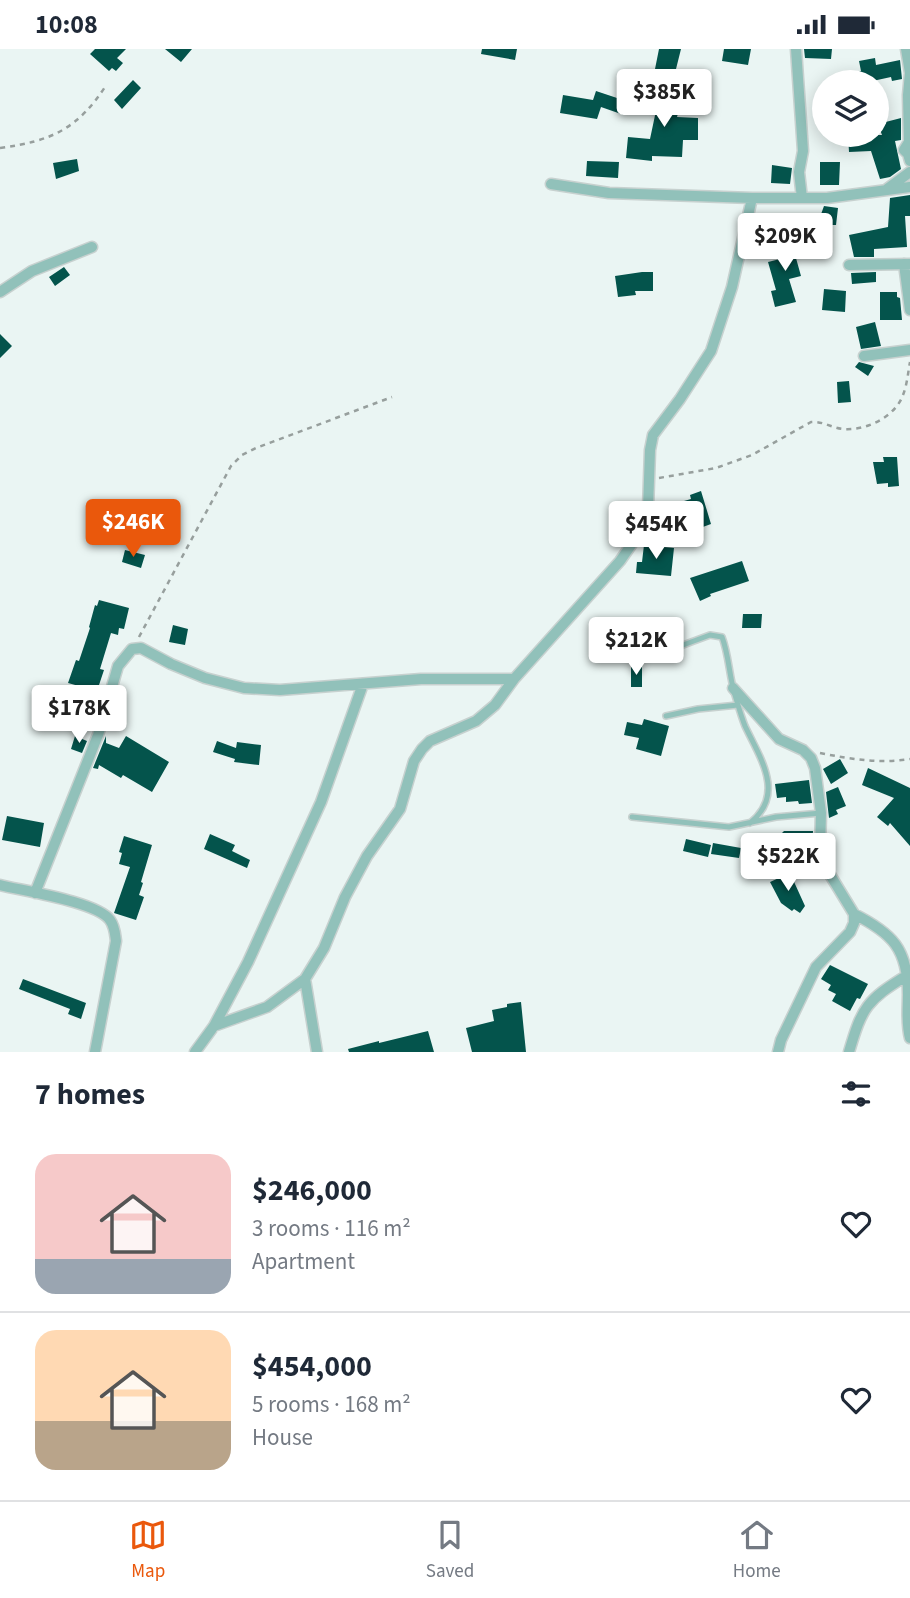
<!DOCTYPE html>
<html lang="en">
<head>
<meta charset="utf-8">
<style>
  :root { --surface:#fff; --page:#f2f2f3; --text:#1f2937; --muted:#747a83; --line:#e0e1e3; --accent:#ea580c }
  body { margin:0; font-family:"Source Sans 3",sans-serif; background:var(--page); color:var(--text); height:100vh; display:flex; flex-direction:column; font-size:26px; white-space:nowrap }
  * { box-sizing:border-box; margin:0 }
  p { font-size:23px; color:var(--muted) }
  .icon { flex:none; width:38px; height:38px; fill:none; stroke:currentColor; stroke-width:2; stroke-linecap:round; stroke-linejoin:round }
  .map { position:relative; height:1003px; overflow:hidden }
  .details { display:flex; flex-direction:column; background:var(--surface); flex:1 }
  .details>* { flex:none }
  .buttons { position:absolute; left:812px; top:21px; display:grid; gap:14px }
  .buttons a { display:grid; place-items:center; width:77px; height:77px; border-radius:50%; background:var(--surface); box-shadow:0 4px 18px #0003; font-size:35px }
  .price { position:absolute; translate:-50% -60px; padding:0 16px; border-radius:7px; background:#fff; color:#222; font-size:23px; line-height:46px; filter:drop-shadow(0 2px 4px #0008) }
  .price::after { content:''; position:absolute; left:50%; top:42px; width:21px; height:16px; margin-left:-10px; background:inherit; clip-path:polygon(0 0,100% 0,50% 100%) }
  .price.current { background:var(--accent); color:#fff }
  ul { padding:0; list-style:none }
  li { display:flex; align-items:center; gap:21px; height:175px; padding:0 35px }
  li+li { border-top:2px solid var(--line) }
  li span { display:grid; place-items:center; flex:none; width:196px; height:140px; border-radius:21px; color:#555 }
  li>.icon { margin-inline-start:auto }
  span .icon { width:84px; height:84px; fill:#fffc; stroke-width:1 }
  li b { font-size:30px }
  h2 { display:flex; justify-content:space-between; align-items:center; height:84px; padding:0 35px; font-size:30px }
  .status { display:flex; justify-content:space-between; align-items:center; height:49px; padding:0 35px; background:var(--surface); direction:ltr }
  .status svg { height:19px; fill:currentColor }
  .tab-bar { display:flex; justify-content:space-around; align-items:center; height:98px; border-top:2px solid var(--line); background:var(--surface); font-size:19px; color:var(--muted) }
  .tab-bar a { display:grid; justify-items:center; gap:4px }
  .tab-bar .current { color:var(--accent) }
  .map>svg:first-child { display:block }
  .building { fill:#04544c }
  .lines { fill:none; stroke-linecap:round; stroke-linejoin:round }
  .lane-casing { stroke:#c7d1cf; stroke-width:8 }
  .street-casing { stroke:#c7d1cf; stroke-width:13 }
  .path { stroke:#979f9d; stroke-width:2.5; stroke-dasharray:5 5; stroke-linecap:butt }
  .lane { stroke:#91c1ba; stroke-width:5 }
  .street { stroke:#91c1ba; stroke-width:10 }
</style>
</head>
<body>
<div class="status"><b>10:08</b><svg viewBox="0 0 49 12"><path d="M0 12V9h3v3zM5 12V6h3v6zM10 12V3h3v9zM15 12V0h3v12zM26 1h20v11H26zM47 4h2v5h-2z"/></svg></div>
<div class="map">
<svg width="910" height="1003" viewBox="0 0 910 1003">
  <rect width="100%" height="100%" fill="#eaf5f3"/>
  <path class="building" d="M95 0H126L117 9 123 14 116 22 112 19 109 22 90 5Z
    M165 0H192L181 13Z
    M482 0H517L515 11 481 5Z
    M659 0H681L675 24 655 20Z
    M724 0H751L748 16 722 12Z
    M804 0H832L831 10 805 9Z
    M875 9 876 16 900 11 902 30 892 32 891 28 868 33H852L850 25 861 22 859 12Z
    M133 31 141 39 122 60 114 51Z
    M648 37 683 47 677 68 698 69V91H683L682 108 652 107V112L626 109 628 88 650 90 657 57 644 53Z
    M596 42 629 53 624 66 601 58 597 70 560 64 563 46 593 51Z
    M901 69V91L895 92 901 120 890 128 880 130 871 102 849 103 848 86H882L878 75Z
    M77 110 79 122 56 130 53 114Z
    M587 112 619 113 618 129 586 127Z
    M820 113H840L839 136H820Z
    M772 116 792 119 790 135 771 134Z
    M910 146V167H905L907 198 874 200V208H854L849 186 888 178 890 149Z
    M824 157 838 159 836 176H828V179H816Z
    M799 189 802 201 794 202 801 227 789 230 796 253 775 258 771 242 776 241 768 213 784 209 781 192Z
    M64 218 70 226 55 237 49 228Z
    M642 223H653V242H635L636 246 618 248 615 227Z
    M876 223V233L852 235 851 224Z
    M824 240 846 242 845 263 822 261Z
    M880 243H897V248L900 249 902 271H880Z
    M875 273 881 297 861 300 856 278Z
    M0 285 12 297 0 309Z
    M859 313 874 317 868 327 855 318Z
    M849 332 851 353 838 354 837 333Z
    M883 408H897L899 437 888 438V434L877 435 873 413H884Z
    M701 442 711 475 700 479 697 470 684 472 681 463 687 461 684 452 691 450 690 446Z
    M644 496 674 499 671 527 636 524 637 513H642Z
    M125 501 145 506 141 519 122 513Z
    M742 512 749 532 710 545 711 547 700 552 690 529Z
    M99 551 129 559 124 580 119 579 118 586 111 584 100 620 104 621 97 642 68 634 76 611 79 612 90 579 89 578 95 556 97 557Z
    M743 565H762L761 579H742Z
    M173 576 188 580 185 596 169 593Z
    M631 618H642V638H631Z
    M644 670 669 677 661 707 636 700 639 689 624 686 627 673 642 676Z
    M75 687 87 692 82 704 71 700Z
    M106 687V694L119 699 126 687 169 713 152 743 123 726 121 729 99 716 98 720 93 719Z
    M217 692 236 699 237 693 261 696 259 716 234 713 235 710 213 703Z
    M840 710 848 724 831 735 823 720Z
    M868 719 910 739V797L890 774 888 777 877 768 894 749 862 736Z
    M809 731 812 754 799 755 798 752 786 753V748L777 749 775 735Z
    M838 738 846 757 836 761 838 765 829 769 826 743Z
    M7 767 44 774 40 798 2 791Z
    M784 782H813L812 799H806L811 821 795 825 790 806H786L782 784Z
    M210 785 235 796 232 802 250 811 247 819 204 800Z
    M124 787 152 796 141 833 143 834 139 846 144 848 136 871 114 864 130 818 119 815 122 804 119 803Z
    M686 790 711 796 708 808 683 802Z
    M713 794 741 799 739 809 711 805Z
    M790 824 805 857 800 864 794 860 792 862 781 854 770 833Z
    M830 916 868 935 860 950 857 949 850 962 832 952 836 945 828 941 831 936 821 930Z
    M23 930 86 954 81 970 68 965 70 960 19 940Z
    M521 953 526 1003H472L466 979 494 972 492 961 507 958V955Z
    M428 982 434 1003H349L348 1000 379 992V994Z"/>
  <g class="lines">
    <g class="lane-casing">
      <path id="lane" d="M648 609 710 586 722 588C729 606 729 627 735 646 738 656 741 667 745 677 760 709 786 745 750 774
        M666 667 698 660 738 656
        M632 768 729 778 776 768 821 764"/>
    </g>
    <g class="street-casing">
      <path id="street" d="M796 0 803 102 799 123 802 149
        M906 0 910 24 908 46 909 93 904 101 908 105 910 112
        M551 135 609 144 752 149H827L910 138
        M887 140 910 123
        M904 215 910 261
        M849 216 910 215
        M0 243 32 222 92 198
        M864 307 910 301
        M733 639 779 690 803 701 811 709 815 719 821 764 820 800 829 824 854 865V874L850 883 816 918 781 991 778 1003
        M0 836C24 842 97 853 110 871 115 878 115 885 116 892L95 1003
        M35 844 98 686 118 617 132 600 141 599 171 615 205 629 244 639 280 641 421 630H514
        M854 865C892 884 908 900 908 945 908 960 906 974 910 989
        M305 930 317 1003
        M214 977 267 958 305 930 324 899 345 848 367 807 400 760 414 712 422 700 430 692 476 672 495 656 514 630 620 512 636 489 648 460 650 401 653 386 680 350 711 302 732 238 752 149
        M195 1003 214 977 248 913 321 753 363 635
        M849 1003C862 958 867 951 906 927"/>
    </g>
    <path class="path" d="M0 99C52 92 78 80 107 35
      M659 429 716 419 752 406 811 373C823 372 832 379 843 380 866 382 895 368 903 346 907 336 908 324 910 313
      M139 588 231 417 242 406 256 399 392 348
      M820 704C851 710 879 715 910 710"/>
    <use href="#lane" class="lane"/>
    <use href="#street" class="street"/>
  </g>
</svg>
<div class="buttons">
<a><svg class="icon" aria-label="layers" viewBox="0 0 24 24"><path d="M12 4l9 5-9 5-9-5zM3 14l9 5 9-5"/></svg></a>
</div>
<b class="price" style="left:664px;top:80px">$385K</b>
<b class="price" style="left:785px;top:224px">$209K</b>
<b class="price current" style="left:133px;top:510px">$246K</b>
<b class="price" style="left:656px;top:512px">$454K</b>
<b class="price" style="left:636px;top:628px">$212K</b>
<b class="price" style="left:79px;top:696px">$178K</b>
<b class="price" style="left:788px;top:844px">$522K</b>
</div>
<section class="details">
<h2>7 homes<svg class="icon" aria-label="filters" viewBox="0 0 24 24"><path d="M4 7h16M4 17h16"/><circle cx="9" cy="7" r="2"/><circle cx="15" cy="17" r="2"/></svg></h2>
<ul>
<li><span style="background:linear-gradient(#f6c9c9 75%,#9aa5b1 0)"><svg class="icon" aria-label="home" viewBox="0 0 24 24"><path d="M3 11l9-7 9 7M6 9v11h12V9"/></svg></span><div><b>$246,000</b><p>3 rooms · 116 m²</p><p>Apartment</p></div><svg class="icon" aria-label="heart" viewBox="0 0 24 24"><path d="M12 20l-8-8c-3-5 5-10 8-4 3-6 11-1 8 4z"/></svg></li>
<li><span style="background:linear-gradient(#ffd9b3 65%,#b9a48a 0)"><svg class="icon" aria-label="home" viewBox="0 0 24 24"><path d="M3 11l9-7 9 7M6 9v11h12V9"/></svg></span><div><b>$454,000</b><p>5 rooms · 168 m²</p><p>House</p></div><svg class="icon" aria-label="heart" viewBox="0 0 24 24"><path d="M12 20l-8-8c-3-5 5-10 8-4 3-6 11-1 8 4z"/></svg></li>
</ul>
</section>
<nav class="tab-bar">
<a class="current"><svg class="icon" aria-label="map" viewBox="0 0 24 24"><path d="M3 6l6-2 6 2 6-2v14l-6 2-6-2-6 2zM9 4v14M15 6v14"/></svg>Map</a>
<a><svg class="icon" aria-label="saved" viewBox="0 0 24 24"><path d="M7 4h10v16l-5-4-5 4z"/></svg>Saved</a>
<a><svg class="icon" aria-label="home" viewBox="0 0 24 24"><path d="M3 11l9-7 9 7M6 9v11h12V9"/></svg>Home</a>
</nav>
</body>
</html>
